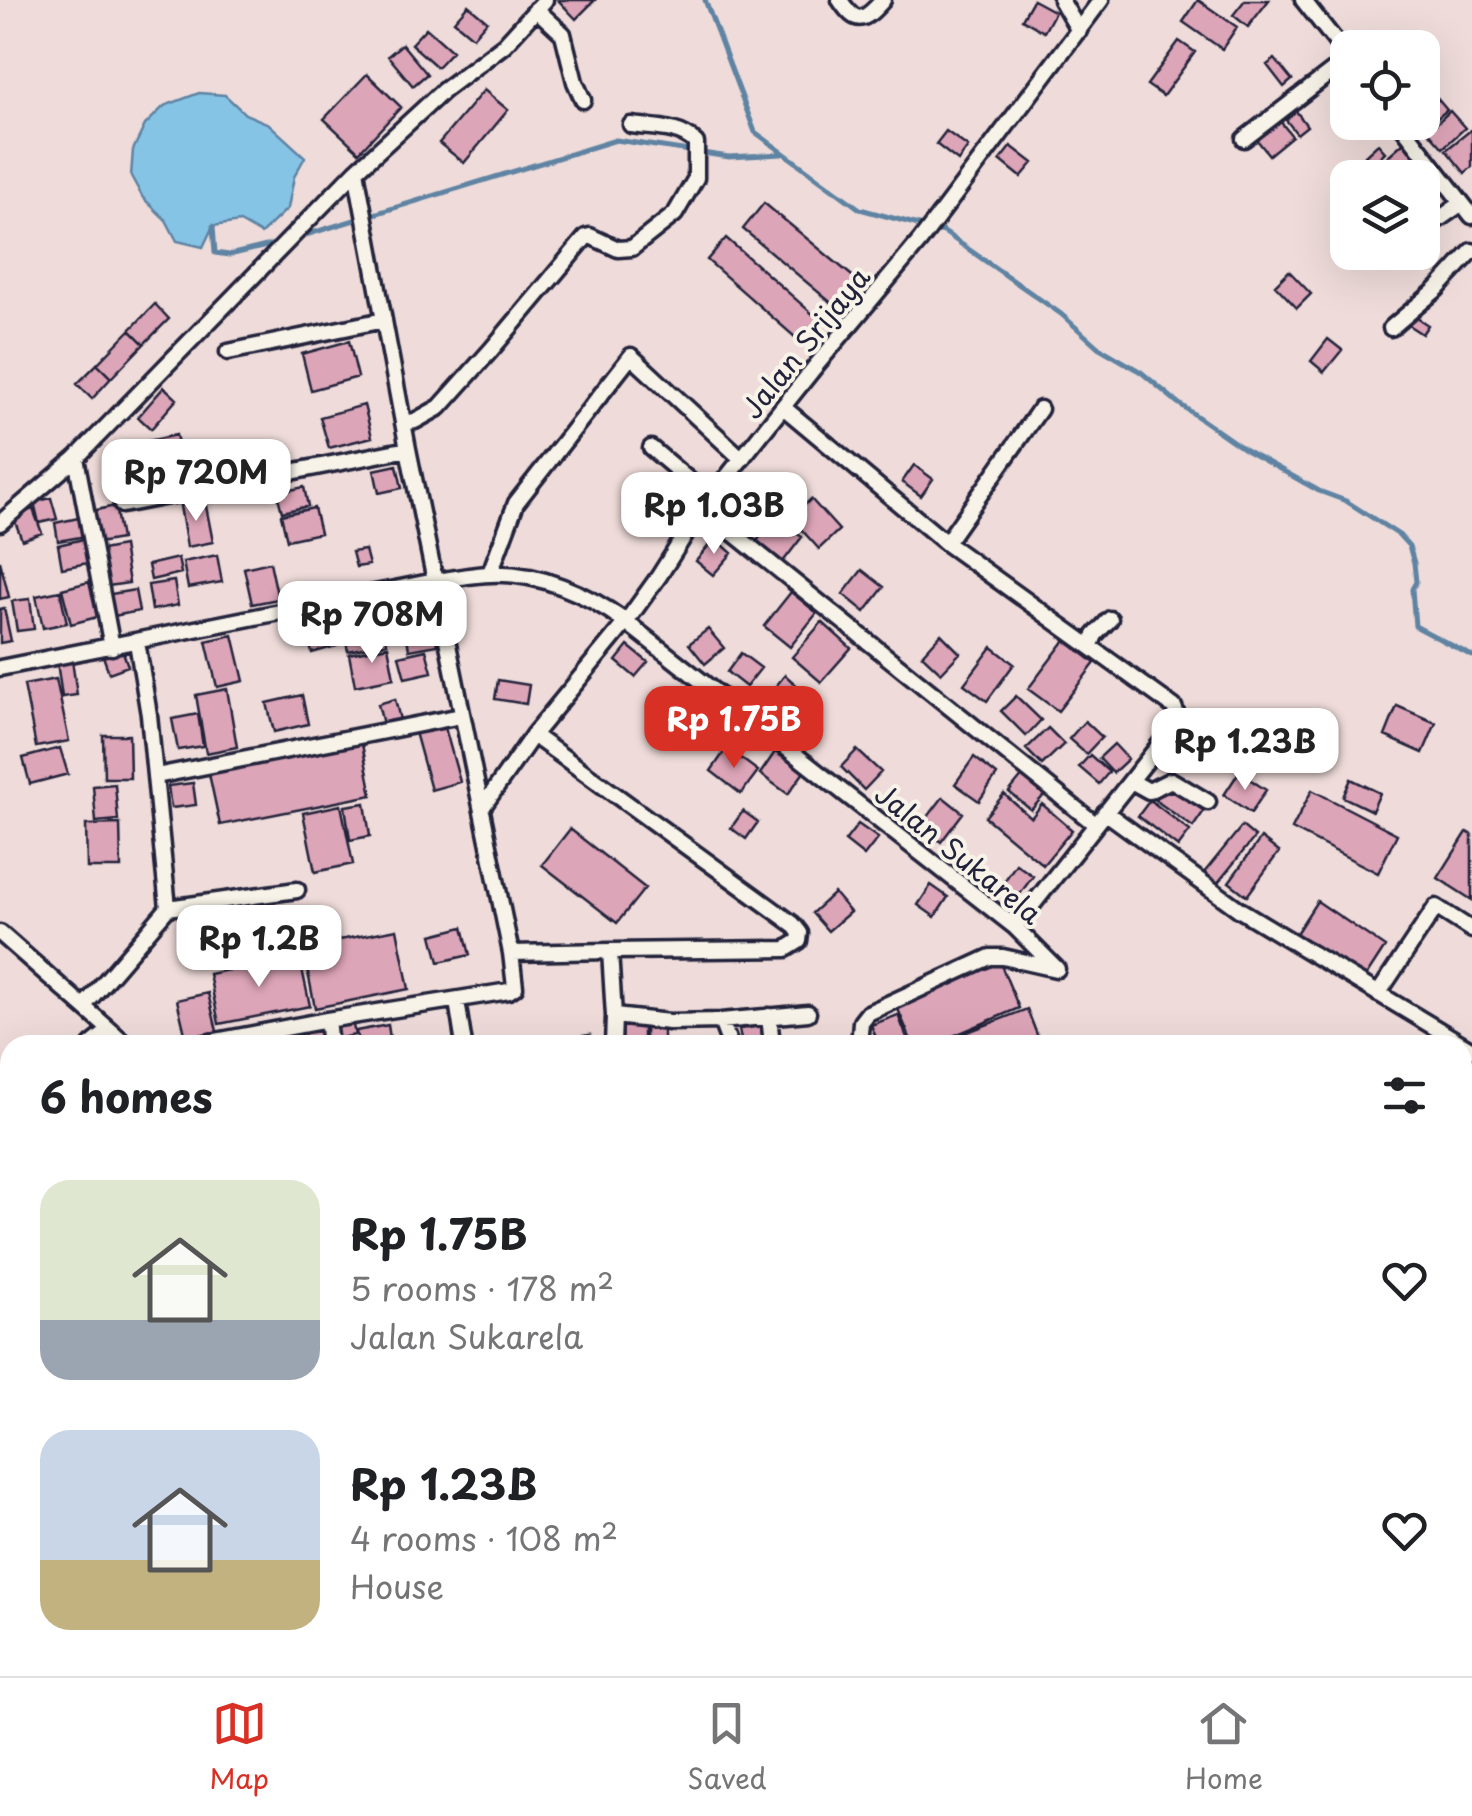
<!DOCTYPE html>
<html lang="en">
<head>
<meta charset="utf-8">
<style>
  :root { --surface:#fff; --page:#f2f2f2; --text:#202124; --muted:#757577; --line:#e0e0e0; --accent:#d93025 }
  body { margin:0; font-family:"Playpen Sans",sans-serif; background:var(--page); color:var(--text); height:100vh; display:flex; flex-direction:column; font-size:38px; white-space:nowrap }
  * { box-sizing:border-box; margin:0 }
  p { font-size:32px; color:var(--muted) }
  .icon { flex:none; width:55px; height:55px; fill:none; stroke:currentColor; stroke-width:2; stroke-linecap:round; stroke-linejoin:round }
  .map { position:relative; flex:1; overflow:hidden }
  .sheet { position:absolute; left:0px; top:1035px; width:1472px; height:642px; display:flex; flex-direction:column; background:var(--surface); border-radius:30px 30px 0 0; box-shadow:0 10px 40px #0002 }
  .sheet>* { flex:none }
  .fabs { position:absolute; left:1330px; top:30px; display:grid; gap:20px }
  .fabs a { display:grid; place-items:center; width:110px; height:110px; border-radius:20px; background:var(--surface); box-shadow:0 10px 40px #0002; font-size:50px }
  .price { position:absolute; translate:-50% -85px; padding:0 22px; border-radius:20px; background:#fff; color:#222; font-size:32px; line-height:65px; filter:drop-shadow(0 2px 5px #0008) }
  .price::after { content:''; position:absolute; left:50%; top:60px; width:30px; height:22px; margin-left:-15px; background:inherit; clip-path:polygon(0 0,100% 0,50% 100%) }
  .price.selected { background:var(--accent); color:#fff }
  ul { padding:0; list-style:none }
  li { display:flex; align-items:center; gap:30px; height:250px; padding:0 40px }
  li span { display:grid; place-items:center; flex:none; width:280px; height:200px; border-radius:30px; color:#555 }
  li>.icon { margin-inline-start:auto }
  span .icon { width:120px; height:120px; fill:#fffc; stroke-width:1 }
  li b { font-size:42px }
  h2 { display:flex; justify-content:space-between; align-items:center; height:120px; padding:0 40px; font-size:42px }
  .tab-bar { display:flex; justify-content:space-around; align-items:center; height:140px; border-top:2px solid var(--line); background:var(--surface); font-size:28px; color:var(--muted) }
  .tab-bar a { display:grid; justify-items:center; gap:5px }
  .tab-bar .selected { color:var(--accent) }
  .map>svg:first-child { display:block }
  .water { fill:#86c4e6; stroke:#5e83a2; stroke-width:2.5 }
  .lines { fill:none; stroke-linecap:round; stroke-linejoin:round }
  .stream { stroke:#5e83a2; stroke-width:5 }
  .building { fill:#dda5b8; stroke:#22223b; stroke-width:2.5 }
  .minor-casing { stroke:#22223b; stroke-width:21 }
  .minor { stroke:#f7f3e8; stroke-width:14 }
  .labels { text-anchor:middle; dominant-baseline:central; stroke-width:8; stroke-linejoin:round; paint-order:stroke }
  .street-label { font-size:28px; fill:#22223b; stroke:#f7f3e8 }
</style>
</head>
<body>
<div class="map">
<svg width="1472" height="1676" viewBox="0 0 1472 1676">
  <rect width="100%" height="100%" fill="#efdcda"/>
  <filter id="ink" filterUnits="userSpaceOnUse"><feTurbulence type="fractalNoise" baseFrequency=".01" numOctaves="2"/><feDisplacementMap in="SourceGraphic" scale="20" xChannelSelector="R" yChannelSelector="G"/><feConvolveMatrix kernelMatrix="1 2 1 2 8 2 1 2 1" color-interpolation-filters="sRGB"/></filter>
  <g filter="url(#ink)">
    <path class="water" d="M199 93 225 95 245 114 269 124 305 157 294 177 288 208 261 234 240 222 213 226 203 247 177 241 166 220 143 198 131 176 133 150 145 125 164 106Z"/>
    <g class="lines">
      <path class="stream" d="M705 0 755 132 860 209 944 232 1061 314 1098 347 1141 372 1178 403 1244 449 1319 491 1346 501 1399 535 1409 546 1414 563 1416 582 1412 589 1415 626 1472 656
        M213 226 215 253 229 255 279 243
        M299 237 616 140 729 157 782 154"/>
    </g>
    <path class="building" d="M558 0H595L576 19Z
      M1033 0 1055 12 1044 32 1022 19Z
      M1198 0 1237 27 1222 49 1183 22Z
      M1245 0H1269L1248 27 1233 15Z
      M468 5 487 21 473 37 454 21Z
      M426 28 452 51 437 67 411 44Z
      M1395 34 1407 48H1379Z
      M1179 41 1195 52 1163 96 1147 85Z
      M402 44 427 74 413 86 388 56Z
      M1275 59 1292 80 1284 87 1267 65Z
      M367 74 401 107 359 152 324 119Z
      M484 90 508 110 464 163 439 143Z
      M1430 90 1447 110 1424 129 1418 122H1422V96Z
      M1296 111 1307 126 1297 134 1286 120Z
      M1450 111 1465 128 1443 148 1428 131Z
      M1280 121 1292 136 1269 155 1257 140Z
      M1472 129V167L1465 173 1446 150Z
      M946 131 968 147 958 161 936 144Z
      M1405 141 1423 162 1404 178 1387 157Z
      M1378 144 1385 152 1373 164 1365 156Z
      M1011 146 1033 163 1021 177 1000 160Z
      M1386 164 1400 177 1381 178 1377 174Z
      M764 203 857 280 835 306 743 229Z
      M726 238 823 323 804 345 707 260Z
      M1289 271 1311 294 1297 308 1275 285Z
      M155 304 169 319 144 344 130 330Z
      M1414 316 1428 325 1422 334 1408 325Z
      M130 330 144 344 111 378 97 364Z
      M1328 339 1342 350 1324 372 1311 361Z
      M349 341 358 377 311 390 302 354Z
      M97 364 111 378 92 399 77 384Z
      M164 387 177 399 151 429 138 417Z
      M364 405 372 437 329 448 320 417Z
      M176 435 181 456 170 459 172 469 148 475 145 464 140 466 135 444Z
      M397 465 402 488 379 493 374 470Z
      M914 465 933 479 921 496 902 482Z
      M304 487 308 506 282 512 277 493Z
      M51 498 57 519 39 523 34 502Z
      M811 499 839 530 819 549 791 518Z
      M205 501 213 542 187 547 180 506Z
      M115 506 121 539 98 543 92 511Z
      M314 508 320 533 287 540 281 515Z
      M33 509 42 533 22 540 13 516Z
      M83 517 86 536 58 541 55 523Z
      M774 517 802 537 782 563 755 544Z
      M88 538 93 562 62 568 58 545Z
      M715 538 732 553 713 575 696 561Z
      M123 546 129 583 108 586 102 550Z
      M365 550 369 565 356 567 352 552Z
      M217 555 222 582 188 588 183 562Z
      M178 558 181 573 151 580 148 565Z
      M0 561 9 597 0 599Z
      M270 562 278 599 252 604 244 568Z
      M862 570 884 587 865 612 843 594Z
      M174 581 178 605 152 610 148 585Z
      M89 582 97 617 71 624 62 589Z
      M135 590 139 611 109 617 105 595Z
      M60 591 67 623 43 628 36 596Z
      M791 592 817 613 790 647 764 626Z
      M30 599 34 629 17 631 12 601Z
      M380 607 387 643 348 651 340 616Z
      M431 607 437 645 409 650 403 611Z
      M4 608 11 641 0 643V609Z
      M329 619 337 646 312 653 305 626Z
      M822 622 851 648 821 682 792 657Z
      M708 629 724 648 705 664 689 644Z
      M941 634 960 653 941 673 922 655Z
      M233 635 244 681 217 687 206 641Z
      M1065 640 1095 663 1058 711 1028 689Z
      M388 646 394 678 355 686 349 654Z
      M628 646 648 662 635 677 616 661Z
      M992 647 1014 664 987 701 964 684Z
      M122 649 128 666 109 673 103 656Z
      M426 650 432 672 405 678 399 656Z
      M741 653 761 668 746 687 727 672Z
      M72 660 77 695 62 697 57 662Z
      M785 675 809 696 795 712 771 692Z
      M56 679 69 741 36 747 24 685Z
      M498 680 529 685 526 704 495 699Z
      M227 689 237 747 206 753 196 695Z
      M302 695 308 724 274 732 267 703Z
      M1016 696 1041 720 1026 736 1001 711Z
      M395 699 401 724 384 728 378 704Z
      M696 700 721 721 711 735 685 714Z
      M1397 706 1436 723 1423 753 1385 736Z
      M198 714 203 746 178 750 172 719Z
      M1085 721 1102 737 1086 754 1069 739Z
      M444 724 460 782 431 790 415 732Z
      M1048 728 1064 744 1042 765 1026 749Z
      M103 735H129L130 778H104Z
      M361 739 372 795 220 825 208 769Z
      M1114 744 1128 759 1113 773 1099 758Z
      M60 748 68 774 30 784 23 758Z
      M727 748 758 771 741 794 711 771Z
      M857 750 881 772 864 790 841 767Z
      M775 752 804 772 788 794 760 774Z
      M1090 755 1109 772 1099 784 1079 767Z
      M974 757 997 775 979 801 955 784Z
      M1239 772 1266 790 1251 813 1224 795Z
      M1023 775 1045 794 1031 810 1009 792Z
      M1351 779 1380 793 1372 811 1343 797Z
      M193 783 196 805 171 808 168 786Z
      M115 784 118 820 96 822 93 786Z
      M1166 784 1204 811 1193 827 1155 800Z
      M1312 790 1397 834 1378 873 1292 829Z
      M1004 794 1031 818 1042 804 1072 830 1043 865 985 817Z
      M943 797 963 813 941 842 921 826Z
      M1150 800 1190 831 1178 847 1138 816Z
      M365 803 370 836 350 840 345 806Z
      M341 805 353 864 315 872 303 813Z
      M743 811 758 822 746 839 731 828Z
      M120 824 121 868H87L86 825Z
      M858 824 878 838 864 856 845 841Z
      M1242 826 1255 837 1216 885 1203 874Z
      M570 829 645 888 617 923 542 865Z
      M1467 832 1472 835V900L1438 878Z
      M1261 838 1279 852 1247 896 1229 882Z
      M1016 864 1033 876 1017 898 1001 886Z
      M931 885 948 897 935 917 918 905Z
      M834 893 850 912 828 931 812 913Z
      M1317 901 1385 947 1363 981 1295 935Z
      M463 927 470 955 439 962 432 935Z
      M397 929 409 989 315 1008 303 947Z
      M299 955 310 1006 219 1024 209 974Z
      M998 958 1019 1008 932 1045H913L895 1002Z
      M208 993 217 1031 186 1038 177 1000Z
      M1027 1009 1041 1045H934Z
      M898 1015 910 1045H879L871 1025Z
      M352 1020 355 1035 336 1039 333 1024Z
      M645 1022H663V1044H645Z
      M388 1025 391 1045H359L356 1031Z
      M622 1025H643V1045H622Z
      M765 1025 768 1045H742L739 1029Z
      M319 1030 322 1045H306L304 1033Z
      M300 1033 302 1045H267L266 1039Z
      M590 1035 591 1045H569L568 1038Z
      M1465 1058 1472 1062V1075L1462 1092V1062Z
      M0 1308 10 1312V1337L0 1333Z
      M1464 1348 1472 1353V1381L1462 1375Z
      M0 1475 10 1480V1502L0 1496Z
      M1 1502 10 1507V1524L3 1535 0 1533Z
      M0 1588 10 1592V1609L5 1621 0 1619Z
      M173 1668H194L191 1676H170Z
      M199 1668H221L219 1676H196Z
      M967 1668H1003L986 1676H971Z
      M1007 1668H1110L1092 1676H990Z"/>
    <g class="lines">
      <g class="minor-casing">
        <path id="minor" d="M840 0C857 26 864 21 883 0
          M1061 0 1079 31
          M1303 0 1348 57
          M536 9 563 34 575 82 583 100
          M1399 122 1472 216
          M1244 139 1348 59
          M1422 231 1462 203
          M1385 257 1392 252
          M1391 328 1437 289 1472 251
          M228 352 384 320
          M783 407 946 543 1174 707 1177 715 1175 725 1015 927
          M403 423 415 421 440 407 491 350 586 237 590 236 618 249 632 248 675 214 696 178V143C680 126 652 128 631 125
          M651 448 710 498
          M76 458 112 647
          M122 505 408 449
          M702 508 1095 824
          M0 523 76 458 356 171 444 90 504 45 545 0
          M946 543 1040 409
          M490 573 516 503 631 356 742 459
          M1091 645 1095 635 1110 619
          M0 668 435 581C454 579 473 574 491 574 539 572 588 594 626 622L1015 927 1057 969
          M533 735 793 924 800 933 799 941 786 949 610 951
          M156 776 461 716
          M1131 781 1149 791 1171 780 1208 802
          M482 808 533 735 626 622 659 576 702 508 814 368 920 241 1101 0
          M1105 812 1240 910 1472 1050
          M168 908 297 890
          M0 933 127 1045
          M511 953 610 951 614 1016 613 1045
          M1378 994 1436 907 1472 930
          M457 1001 464 1045
          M84 1006 168 908 149 715 137 642
          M614 1016 669 1022 721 1021 808 1013
          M769 1016 772 1045
          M327 1020 330 1045
          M721 1021 730 1045
          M91 1045 110 1030
          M195 1045 327 1020 509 991 515 987 511 953 408 449 356 171
          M859 1045 861 1022 868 1013 990 957H1003L1056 969
          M1462 1106 1472 1111
          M0 1122 10 1114
          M1462 1198 1472 1203
          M0 1250 3 1241 10 1232
          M1462 1420 1472 1410
          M0 1553 10 1533
          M0 1651 10 1655
          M47 1668 72 1676
          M839 1668 845 1676
          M891 1668 897 1676
          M1343 1668 1351 1676
          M103 1676 109 1668
          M340 1676 343 1668
          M422 1676 423 1668
          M641 1676 646 1668
          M769 1676 775 1668
          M791 1676 797 1668
          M1166 1676 1180 1668
          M1209 1676 1223 1668"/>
      </g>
      <use href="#minor" class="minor"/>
    </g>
  </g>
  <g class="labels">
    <g class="street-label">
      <text transform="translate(805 342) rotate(-51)">Jalan Srijaya</text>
      <text transform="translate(959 853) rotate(39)">Jalan Sukarela</text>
    </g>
  </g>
</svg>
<div class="fabs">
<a><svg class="icon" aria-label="locate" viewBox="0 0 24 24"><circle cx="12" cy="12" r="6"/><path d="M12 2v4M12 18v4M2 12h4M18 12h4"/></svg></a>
<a><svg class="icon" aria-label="layers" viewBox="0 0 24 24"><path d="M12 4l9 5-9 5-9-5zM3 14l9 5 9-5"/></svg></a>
</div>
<b class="price" style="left:196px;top:524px">Rp 720M</b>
<b class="price" style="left:714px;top:557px">Rp 1.03B</b>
<b class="price" style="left:372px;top:666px">Rp 708M</b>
<b class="price selected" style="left:734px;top:771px">Rp 1.75B</b>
<b class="price" style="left:1245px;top:793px">Rp 1.23B</b>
<b class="price" style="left:259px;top:990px">Rp 1.2B</b>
<section class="sheet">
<h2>6 homes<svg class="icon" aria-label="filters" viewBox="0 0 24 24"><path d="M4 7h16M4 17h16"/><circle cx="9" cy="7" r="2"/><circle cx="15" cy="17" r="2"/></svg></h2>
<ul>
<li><span style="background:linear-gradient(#dfe7d0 70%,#9aa5b1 0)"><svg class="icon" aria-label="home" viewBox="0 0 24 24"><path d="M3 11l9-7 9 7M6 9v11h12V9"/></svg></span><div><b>Rp 1.75B</b><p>5 rooms · 178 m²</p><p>Jalan Sukarela</p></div><svg class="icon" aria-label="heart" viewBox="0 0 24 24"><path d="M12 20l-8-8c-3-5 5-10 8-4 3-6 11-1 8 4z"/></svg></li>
<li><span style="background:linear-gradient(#c9d6e8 65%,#c2b280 0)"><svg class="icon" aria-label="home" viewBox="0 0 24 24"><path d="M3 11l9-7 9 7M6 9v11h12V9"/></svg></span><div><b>Rp 1.23B</b><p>4 rooms · 108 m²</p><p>House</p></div><svg class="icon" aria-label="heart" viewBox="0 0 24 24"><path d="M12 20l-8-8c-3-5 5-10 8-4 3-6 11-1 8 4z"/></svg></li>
</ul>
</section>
</div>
<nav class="tab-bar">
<a class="selected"><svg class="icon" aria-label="map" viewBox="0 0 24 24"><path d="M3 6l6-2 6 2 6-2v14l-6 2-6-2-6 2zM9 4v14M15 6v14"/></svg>Map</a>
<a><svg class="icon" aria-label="saved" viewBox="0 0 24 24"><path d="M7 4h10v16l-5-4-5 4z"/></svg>Saved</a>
<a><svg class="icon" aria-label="home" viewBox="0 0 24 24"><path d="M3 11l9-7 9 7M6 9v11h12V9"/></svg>Home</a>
</nav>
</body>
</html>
